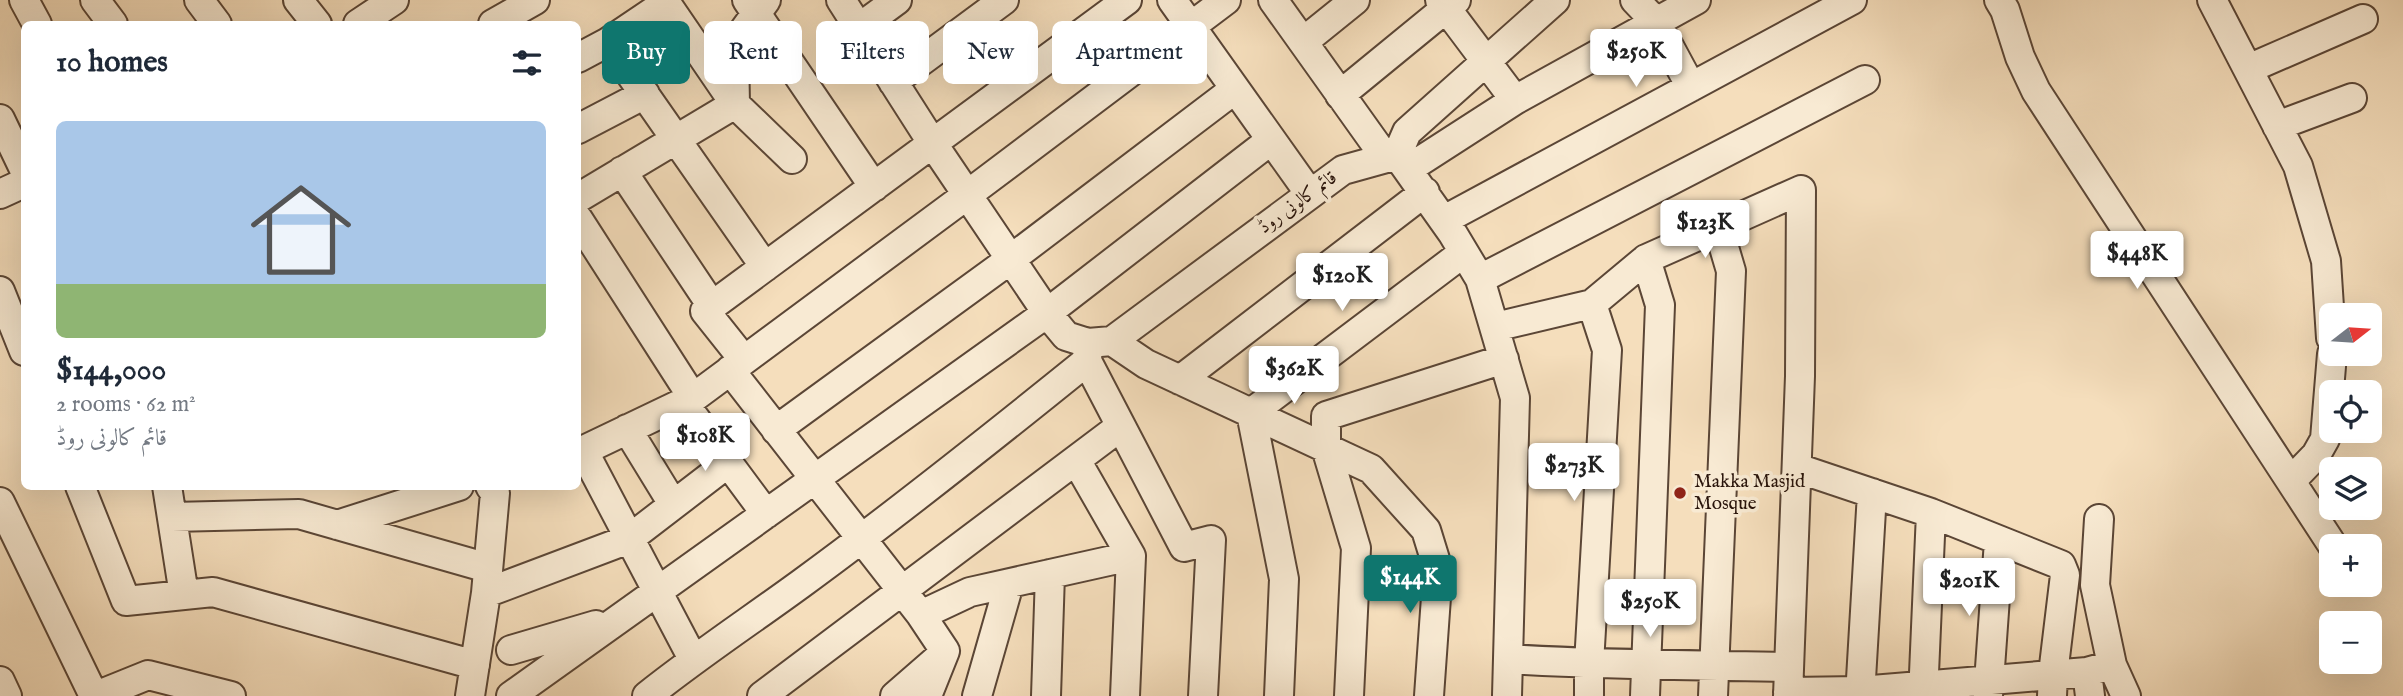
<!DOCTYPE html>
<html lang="en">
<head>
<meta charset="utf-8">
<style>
  :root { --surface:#fff; --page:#f2f2f3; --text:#1f2937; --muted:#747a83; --line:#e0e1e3; --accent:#0f766e }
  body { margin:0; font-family:"IM FELL English",Amiri,serif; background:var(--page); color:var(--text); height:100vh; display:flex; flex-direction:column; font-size:26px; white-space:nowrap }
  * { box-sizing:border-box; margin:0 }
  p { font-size:23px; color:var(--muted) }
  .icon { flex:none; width:38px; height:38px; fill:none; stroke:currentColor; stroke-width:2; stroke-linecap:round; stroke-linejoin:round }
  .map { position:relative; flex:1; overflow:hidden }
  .sheet { position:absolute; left:21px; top:21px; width:560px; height:469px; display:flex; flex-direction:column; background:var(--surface); border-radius:10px; box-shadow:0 7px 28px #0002 }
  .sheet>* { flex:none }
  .top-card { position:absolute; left:602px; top:21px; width:665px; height:63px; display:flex; gap:14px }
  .needle { width:46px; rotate:73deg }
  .controls { position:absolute; left:2319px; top:303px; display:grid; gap:14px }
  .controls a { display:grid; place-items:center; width:63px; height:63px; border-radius:10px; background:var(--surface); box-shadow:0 7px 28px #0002; font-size:35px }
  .price { position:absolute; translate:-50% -60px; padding:0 16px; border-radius:7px; background:#fff; color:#222; font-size:23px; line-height:46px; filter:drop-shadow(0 2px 4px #0008) }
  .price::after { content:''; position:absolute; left:50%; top:42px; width:21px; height:16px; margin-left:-10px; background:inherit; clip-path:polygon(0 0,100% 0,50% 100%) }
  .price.selected { background:var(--accent); color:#fff }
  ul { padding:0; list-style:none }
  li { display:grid; align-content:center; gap:14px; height:371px; padding:0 35px }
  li+li { border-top:2px solid var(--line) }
  li span { display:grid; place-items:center; height:217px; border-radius:10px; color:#555 }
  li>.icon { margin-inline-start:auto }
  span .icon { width:126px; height:126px; fill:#fffc; stroke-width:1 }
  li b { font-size:30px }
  h2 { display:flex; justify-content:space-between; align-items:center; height:84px; padding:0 35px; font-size:30px }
  .tag { padding:0 24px; border-radius:10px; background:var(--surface); box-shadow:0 7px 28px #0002; font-size:24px; line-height:63px }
  .tag.selected { background:var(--accent); color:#fff }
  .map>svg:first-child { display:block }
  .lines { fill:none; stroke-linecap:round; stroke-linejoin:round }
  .minor-casing { stroke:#5b4636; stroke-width:32 }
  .minor { stroke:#f8ead3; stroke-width:28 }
  .poi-dot { fill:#8f2418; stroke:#f8ead3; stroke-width:2.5 }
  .labels { text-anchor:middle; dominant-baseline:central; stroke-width:7; stroke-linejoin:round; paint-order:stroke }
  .street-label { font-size:19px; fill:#28130a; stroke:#f8ead3 }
  .poi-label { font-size:19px; fill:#28130a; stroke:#f8ead3; text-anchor:start }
</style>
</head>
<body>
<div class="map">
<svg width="2403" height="696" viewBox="0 0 2403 696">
  <rect width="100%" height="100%" fill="#f5debc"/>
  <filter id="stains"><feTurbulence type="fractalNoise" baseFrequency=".00286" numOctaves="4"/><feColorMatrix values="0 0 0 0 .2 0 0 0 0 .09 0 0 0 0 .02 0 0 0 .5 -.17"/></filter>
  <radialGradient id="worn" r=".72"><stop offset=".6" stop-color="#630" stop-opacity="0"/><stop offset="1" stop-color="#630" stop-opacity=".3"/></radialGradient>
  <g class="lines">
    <g class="minor-casing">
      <path id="minor" d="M24 0 37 24
        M95 0 113 24
        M199 0 217 24
        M298 0 317 24
        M664 0 735 104 792 159
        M747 0 874 187
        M841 0 933 144 1047 313 1066 336 1088 343 1112 341 1343 170 1397 155 1453 234 1480 279 1515 398 1507 696
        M1172 0 1310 194
        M1273 0 1385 157
        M1440 0 1515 100
        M1635 0 1656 22 1691 87
        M1999 0 2005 10 2020 57 2036 91 2333 546
        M2212 0 2298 166 2326 261 2331 338
        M358 24 394 0
        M493 24 535 0
        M859 28 897 0
        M608 42 765 267
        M1303 42 1355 0
        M578 58 608 42 666 3
        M2248 69 2363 19
        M893 82 1004 0
        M1340 95 1456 0
        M0 119 24 169
        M2277 126 2352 98
        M578 129 645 94
        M1397 155 1407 132 1555 0
        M1408 169 1515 100 1696 0
        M622 171 712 306
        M0 194 24 183
        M578 198 735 104 734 51 745 29 766 0
        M578 219 693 398
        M1444 220 1852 0
        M1480 279 1865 80
        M0 291 24 351
        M1495 327 1592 304 1646 259 1801 190 1800 376 1788 696
        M1112 341 1146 364 1371 469 1426 530 1438 569 1429 696
        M744 360 705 311 1127 0
        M1087 361 1184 547 1211 540 1203 696
        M730 370 921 615 970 592 1131 556
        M1180 380 1425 192
        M683 402 766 514
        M627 429 673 504
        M776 430 1011 259 1235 89
        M583 450 693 659
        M578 453 693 398 967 195 1226 0
        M1076 460 1131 556 1125 696
        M1797 468 1931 513 2061 565 2065 575 2053 674 2052 696
        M2291 481 2316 455 2325 439 2332 354
        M80 486 126 601 213 592 475 665
        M167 486 184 595
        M0 502 94 696
        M172 517 299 514 488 568
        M2099 519 2095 585 2112 665 2126 696
        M337 525 459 486
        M486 593 629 539 728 463
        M921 615 945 651 927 696
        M511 650 596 625
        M1509 659C1602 665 1696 665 1789 667
        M2087 672 2090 696
        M0 681 7 696
        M1788 692 1860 691 2087 672 2112 665
        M96 696 148 675 231 696
        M470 696 486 593 495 493 490 486
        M511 696 1047 313 1271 140
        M647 696C697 656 750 621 802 583 899 512 993 437 1087 361L1088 343
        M762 696 1121 426
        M895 696 941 656
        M977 696 1009 584
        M1046 696 1050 574
        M1279 696 1284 579 1251 413 1463 253
        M1349 696 1356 548 1326 448V416L1504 359
        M1589 696V664L1607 350 1592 304
        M1645 696 1660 305 1646 259
        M1713 696 1731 271 1718 227
        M1860 696 1872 493
        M1923 696 1931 513
        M1988 696 1999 541"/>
    </g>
    <use href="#minor" class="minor"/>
  </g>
  <circle class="poi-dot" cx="1680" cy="493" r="7"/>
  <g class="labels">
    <g class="street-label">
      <text transform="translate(1298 203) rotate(-36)">قائم کالونی روڈ</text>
    </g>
    <g class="poi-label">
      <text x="1694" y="482">Makka Masjid<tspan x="1694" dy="22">Mosque</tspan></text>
    </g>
  </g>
  <rect width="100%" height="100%" filter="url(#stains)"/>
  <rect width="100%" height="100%" fill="url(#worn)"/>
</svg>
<div class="controls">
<a><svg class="needle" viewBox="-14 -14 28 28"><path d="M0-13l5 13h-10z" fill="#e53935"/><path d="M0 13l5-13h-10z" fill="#747a83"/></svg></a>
<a><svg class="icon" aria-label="locate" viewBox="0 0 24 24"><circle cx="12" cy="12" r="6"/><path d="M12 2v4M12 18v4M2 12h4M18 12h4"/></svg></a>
<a><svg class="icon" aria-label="layers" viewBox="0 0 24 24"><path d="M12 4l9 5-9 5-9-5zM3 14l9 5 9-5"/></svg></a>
<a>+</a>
<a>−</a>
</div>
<b class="price" style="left:1636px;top:89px">$250K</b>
<b class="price" style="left:1705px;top:260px">$123K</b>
<b class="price" style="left:2137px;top:291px">$448K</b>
<b class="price" style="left:1342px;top:313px">$120K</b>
<b class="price" style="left:1294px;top:406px">$362K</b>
<b class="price" style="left:705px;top:473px">$108K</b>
<b class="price" style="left:1574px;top:503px">$273K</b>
<b class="price selected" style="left:1410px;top:615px">$144K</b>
<b class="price" style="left:1969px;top:618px">$201K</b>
<b class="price" style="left:1650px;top:639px">$250K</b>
<div class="top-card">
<a class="tag selected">Buy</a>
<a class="tag">Rent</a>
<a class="tag">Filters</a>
<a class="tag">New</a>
<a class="tag">Apartment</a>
</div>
<section class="sheet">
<h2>10 homes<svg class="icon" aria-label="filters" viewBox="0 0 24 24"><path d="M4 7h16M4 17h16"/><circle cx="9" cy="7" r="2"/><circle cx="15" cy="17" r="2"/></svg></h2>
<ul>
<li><span style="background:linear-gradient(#a9c7e8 75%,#8fb573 0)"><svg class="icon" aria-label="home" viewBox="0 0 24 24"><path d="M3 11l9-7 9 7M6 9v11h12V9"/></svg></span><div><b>$144,000</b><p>2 rooms · 62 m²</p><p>قائم کالونی روڈ</p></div></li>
</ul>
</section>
</div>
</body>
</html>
